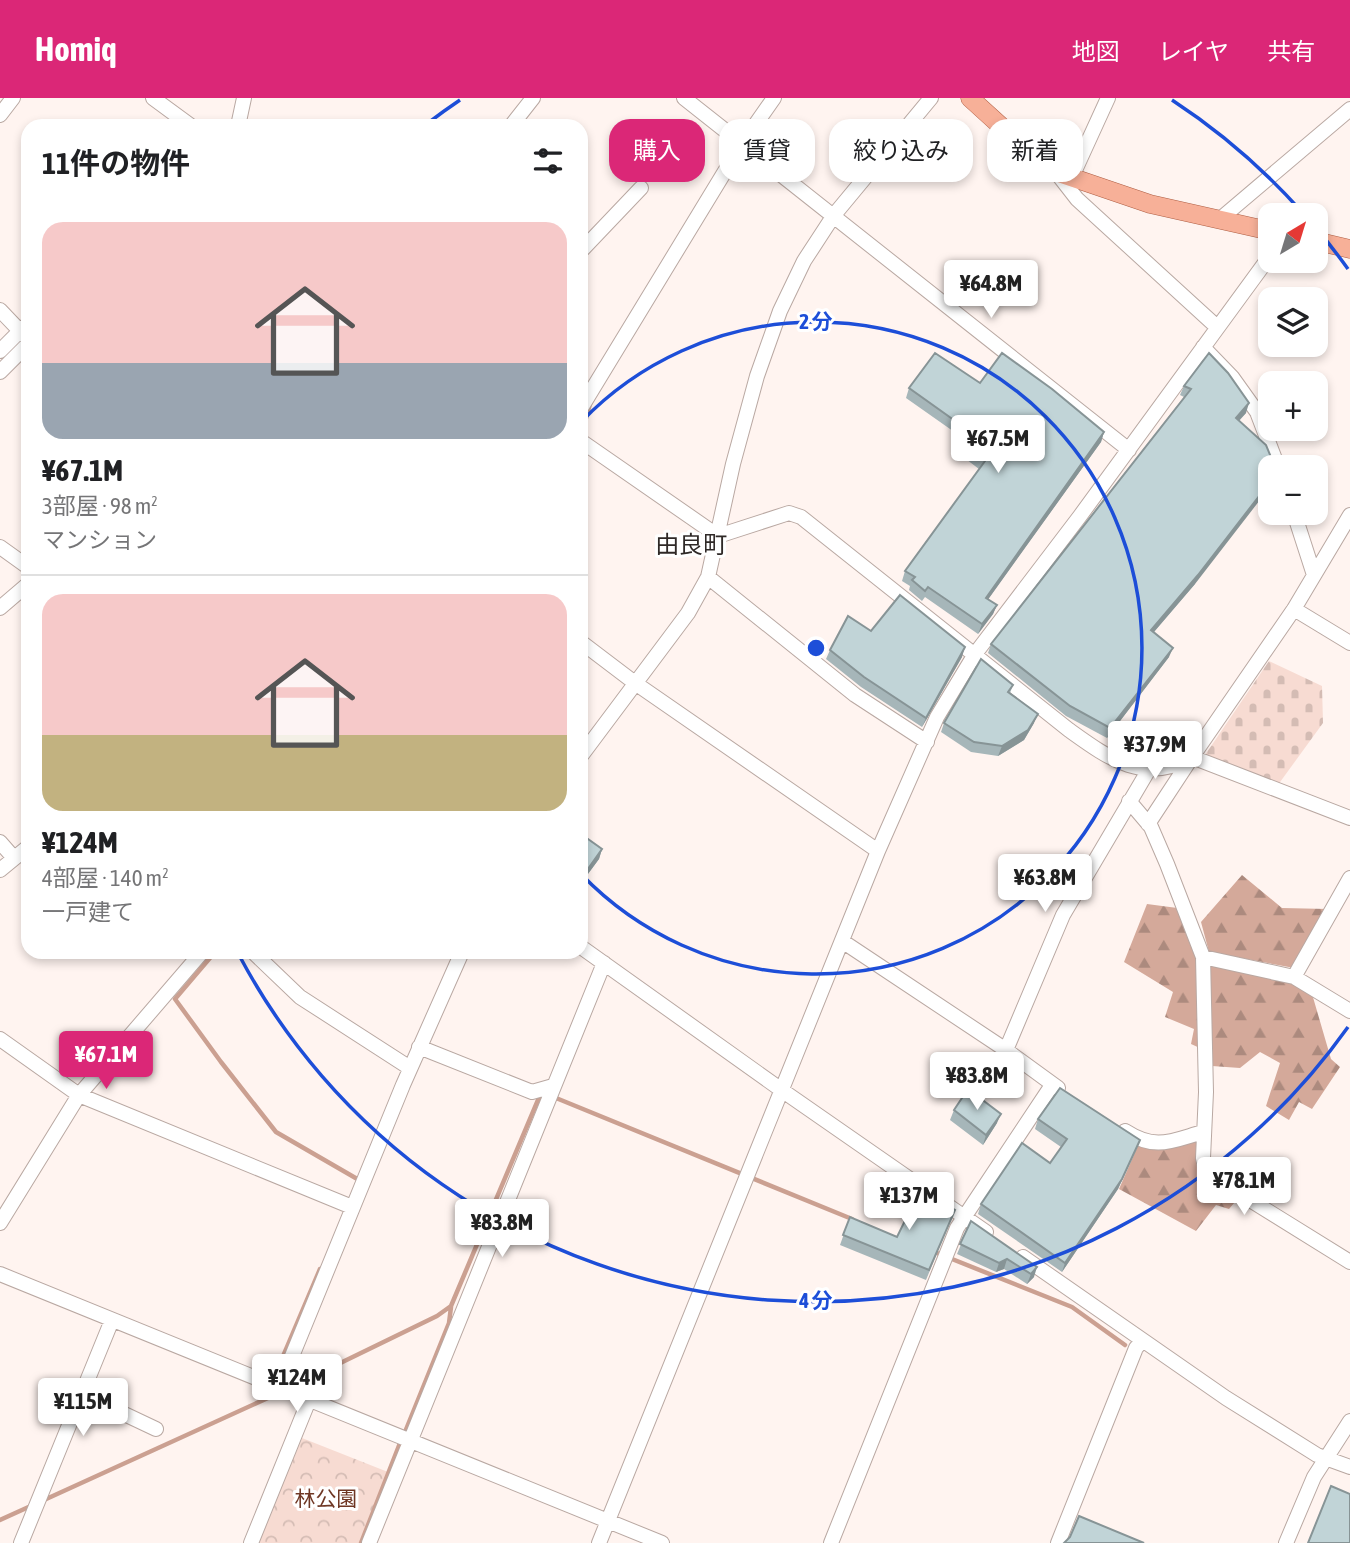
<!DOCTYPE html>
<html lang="ja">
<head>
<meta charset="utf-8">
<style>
  :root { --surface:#fff; --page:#f2f2f2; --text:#202124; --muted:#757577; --line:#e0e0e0; --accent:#db2777 }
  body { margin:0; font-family:"Asap Condensed","Noto Sans JP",sans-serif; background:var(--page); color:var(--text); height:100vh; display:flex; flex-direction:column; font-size:26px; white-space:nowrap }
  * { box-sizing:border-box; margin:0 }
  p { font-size:23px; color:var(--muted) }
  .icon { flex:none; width:38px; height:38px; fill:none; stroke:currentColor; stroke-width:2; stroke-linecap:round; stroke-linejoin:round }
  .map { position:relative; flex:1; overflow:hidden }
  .side { position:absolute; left:21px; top:21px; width:567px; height:840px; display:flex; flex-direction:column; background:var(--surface); border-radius:21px; box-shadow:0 4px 10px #0003 }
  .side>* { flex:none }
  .hud { position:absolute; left:609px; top:21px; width:635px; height:63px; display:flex; gap:14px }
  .needle { width:46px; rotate:38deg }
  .buttons { position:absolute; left:1258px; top:105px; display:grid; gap:14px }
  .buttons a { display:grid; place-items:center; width:70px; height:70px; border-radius:14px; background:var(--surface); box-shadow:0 4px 10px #0003; font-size:35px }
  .price { position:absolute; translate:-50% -60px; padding:0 16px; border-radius:7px; background:#fff; color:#222; font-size:23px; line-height:46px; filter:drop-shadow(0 2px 4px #0008) }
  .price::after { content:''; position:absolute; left:50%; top:42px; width:21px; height:16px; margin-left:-10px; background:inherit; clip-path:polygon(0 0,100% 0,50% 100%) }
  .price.selected { background:var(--accent); color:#fff }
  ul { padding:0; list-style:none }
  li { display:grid; align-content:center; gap:14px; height:371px; padding:0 21px }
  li+li { border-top:2px solid var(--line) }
  li span { display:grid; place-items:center; height:217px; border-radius:21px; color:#555 }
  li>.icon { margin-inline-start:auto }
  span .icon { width:126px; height:126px; fill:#fffc; stroke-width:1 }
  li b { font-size:30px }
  h2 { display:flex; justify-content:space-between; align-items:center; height:84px; padding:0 21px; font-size:30px }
  .pill { padding:0 24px; border-radius:21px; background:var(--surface); box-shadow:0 4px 10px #0003; font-size:24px; line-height:63px }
  .pill.selected { background:var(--accent); color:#fff }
  header { display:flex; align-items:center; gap:42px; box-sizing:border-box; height:98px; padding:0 35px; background:var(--accent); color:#fff }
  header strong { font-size:33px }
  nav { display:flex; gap:38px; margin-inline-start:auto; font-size:24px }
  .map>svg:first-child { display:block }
  .forest { fill:url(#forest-firs) }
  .cemetery { fill:url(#cemetery-stones) }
  .park { fill:url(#park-crowns) }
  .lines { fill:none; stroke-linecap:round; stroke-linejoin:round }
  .stream { stroke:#cba091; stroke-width:4.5 }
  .minor-casing { stroke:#b9a8a2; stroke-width:16 }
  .major-casing { stroke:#ae5e44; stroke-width:19 }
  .minor { stroke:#fff; stroke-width:14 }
  .major { stroke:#f7b098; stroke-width:18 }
  .wall { fill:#a6b6b9 }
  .shaded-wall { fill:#879496 }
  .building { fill:#c1d4d7; stroke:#879496; stroke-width:2 }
  .ring { fill:none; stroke:#1d4ed8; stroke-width:3.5 }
  .labels { text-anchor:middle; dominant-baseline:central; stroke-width:6; stroke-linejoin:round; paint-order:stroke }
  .park-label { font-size:21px; fill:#6f3724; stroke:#fff }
  .quarter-label { font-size:24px; fill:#2f2927; stroke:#fff }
  .centre { fill:#1d4ed8; stroke:#fff; stroke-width:3.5 }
  .ring-label { font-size:21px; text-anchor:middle; font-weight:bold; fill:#1d4ed8; stroke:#fff; stroke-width:6; stroke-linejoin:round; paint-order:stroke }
</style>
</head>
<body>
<header>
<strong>Homiq</strong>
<nav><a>地図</a><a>レイヤ</a><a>共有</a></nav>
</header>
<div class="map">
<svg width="1350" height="1445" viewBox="0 0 1350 1445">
  <defs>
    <pattern id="forest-firs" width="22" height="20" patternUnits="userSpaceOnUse" patternTransform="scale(1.75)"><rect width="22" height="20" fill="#d4a99a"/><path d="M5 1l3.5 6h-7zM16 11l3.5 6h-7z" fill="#ac8a7e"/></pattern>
    <pattern id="cemetery-stones" width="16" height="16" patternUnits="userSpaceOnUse" patternTransform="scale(1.75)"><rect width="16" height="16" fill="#f7dbd2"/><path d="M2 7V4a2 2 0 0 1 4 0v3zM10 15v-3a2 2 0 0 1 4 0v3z" fill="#d4bcb4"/></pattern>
    <pattern id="park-crowns" width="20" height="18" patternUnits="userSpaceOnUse" patternTransform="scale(1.75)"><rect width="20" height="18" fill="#f7dbd2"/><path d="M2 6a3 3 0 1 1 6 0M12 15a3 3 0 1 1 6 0" fill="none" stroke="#d4bcb4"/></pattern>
  </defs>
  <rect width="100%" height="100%" fill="#fff4f0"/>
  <path class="forest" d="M1242 777 1282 810 1328 811 1294 870 1209 854 1201 824Z
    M1147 806 1185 811 1203 859 1310 889 1331 961 1340 969 1312 1011 1299 1004 1289 1022 1266 1008 1280 965 1260 954 1240 970 1212 968 1202 951 1191 946 1194 931 1165 919 1173 894 1124 864Z
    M1185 1039 1199 1046 1205 1069 1240 1098 1229 1111 1216 1107 1196 1133 1119 1091 1140 1043Z"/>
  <path class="cemetery" d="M1269 563 1322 588 1323 625 1275 691 1203 660Z"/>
  <path class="park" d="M302 1340 393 1376 365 1445H258Z"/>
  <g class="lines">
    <path class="stream" d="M583 331 590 306
      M215 854 175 901 221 964 276 1034 359 1082
      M932 1153 1072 1209 1125 1247
      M289 1290 437 1218 451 1208 538 1002 556 1000 852 1121
      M265 1301 320 1171
      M405 1334 449 1225 451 1209
      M44 1402 281 1294
      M0 1422 33 1407
      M361 1445 400 1345"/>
    <g class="minor-casing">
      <path id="minor" d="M153 0 191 28
        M684 0 1129 352
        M0 17 13 0
        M238 28 244 0
        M511 28 533 0
        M1056 74 1077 101 1217 229
        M1071 81 1108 0
        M1219 122 1350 11
        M581 153 641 90
        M0 212 20 233 28 226
        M1203 249 1232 279 1257 314 1278 369
        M0 253 20 233 27 239
        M0 274 28 246
        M581 310 741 47 774 0
        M581 343 718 438
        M1294 415 1314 477
        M718 438 789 415 801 419 1069 632C1108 660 1144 687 1192 659L1294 511 1350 417
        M0 449 28 469
        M708 479 855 597 927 644
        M0 510 28 486
        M1294 511 1350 545
        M581 544 635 585 878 753
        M581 658 688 515 708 479 733 366 757 278 780 213 804 163 834 117 931 0
        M1129 703 1151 729 1167 766 1203 859 1206 994 1203 1060 1205 1069 1218 1082 1350 1164
        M1148 726 1192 659 1350 720
        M0 744 14 760
        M0 772 28 749
        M842 843 1006 952 1058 990
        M581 849 783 993 986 1134
        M253 854 300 899 410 970
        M1203 859 1294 879 1350 913
        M1294 879 1350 780
        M0 941 79 997 352 1109
        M419 949 532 994 553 988
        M1006 952 1063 817 1148 673
        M1125 1033C1156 1053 1171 1043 1203 1034
        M0 1125 79 997 202 854
        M1023 1159 1226 1300 1317 1357 1350 1369
        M0 1176 662 1445
        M279 1290 403 987 462 854
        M82 1296 156 1331
        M21 1445 112 1222
        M251 1445 309 1302
        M369 1445 604 865
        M599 1445 878 753 937 619 975 556 1080 418 1270 158
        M831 1445 957 1130 1052 987
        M1058 1445 1136 1250 1142 1243
        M1286 1445 1314 1379 1350 1323"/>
    </g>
    <g class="major-casing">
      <path id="major" d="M970 0 1026 51 1056 74 1150 106 1270 133
        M1316 143 1350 151"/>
    </g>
    <use href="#minor" class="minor"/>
    <use href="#major" class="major"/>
  </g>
  <path class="wall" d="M980 285 1104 334 1101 344 988 501 997 507 993 516 978 536 925 499 922 503 909 492 910 488 902 483 905 473 979 371 954 352 960 338 906 300 909 290Z
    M1184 288 1246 315 1239 323 1195 486 1154 534 1169 559 1107 640 1066 618 988 555 991 546 1184 299 1180 297Z
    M871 533 962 559 922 629 861 589 826 561 830 552Z
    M1013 587 1010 595 1034 625 1024 642 998 658 971 654 941 634 944 625Z
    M581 736 602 751 599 761 582 784Z
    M954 1012 997 1025 983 1047 950 1022Z
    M1038 1021 1136 1052 1118 1091 1062 1174 978 1116 981 1106 1050 1065 1061 1049 1035 1031Z
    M850 1119 897 1139 951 1121 926 1182 840 1147Z
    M971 1123 1034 1179 1027 1186 1004 1171 996 1174 957 1156Z"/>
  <path class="shaded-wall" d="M1249 305 1246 315 1232 330 1236 320Z
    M1104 334 1101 344 982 510 986 500Z
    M1270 384V389L1195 486 1147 542 1151 532Z
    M997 507 993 516 978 536 982 526Z
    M965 549 962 559 922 629 926 620Z
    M1173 550 1169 559 1107 640 1110 630Z
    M1038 616 1034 625 1024 642 998 658 1002 648Z
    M602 751 599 761 582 784 585 775Z
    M1001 1016 997 1025 983 1047 986 1037Z
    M1140 1042 1118 1091 1062 1174 1065 1165Z
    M1007 1161 1004 1171 996 1174 999 1165Z
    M1037 1169 1034 1179 1027 1186 1031 1176Z"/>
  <path class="building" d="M935 255 980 285 1002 255 1052 291 1104 334 986 500 997 507 982 526 928 489 925 493 912 482 915 479 905 473 985 363 957 342 965 330 909 290Z
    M1209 255 1228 275 1249 305 1236 320 1266 347 1275 369H1270V384L1198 477 1151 532 1173 550 1110 630 1070 608 991 546 1191 291 1184 288Z
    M900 497 965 549 926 620 864 579 830 552 848 518 871 533Z
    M981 561 1013 587 1008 594 1038 616 1028 632 1002 648 974 644 944 625Z
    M581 736 602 751 585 775 581 772Z
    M1060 990 1140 1042 1122 1081 1065 1165 981 1106 1022 1045 1050 1065 1067 1041 1038 1021Z
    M968 991 1001 1016 986 1037 954 1012Z
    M920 1092 955 1112 929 1172 843 1137 850 1119 897 1139Z
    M971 1123 1037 1169 1031 1176 1007 1161 999 1165 960 1146Z
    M1331 1388 1350 1396V1445H1308Z
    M1079 1418 1144 1445H1064L1070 1439Z"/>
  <g class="ring">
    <path d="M581 324A326 326 0 1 1 581 776"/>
    <path d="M1348 929A653 653 0 0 1 239 857M428 25A653 653 0 0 1 460 2M1172 2A653 653 0 0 1 1301 113M1316 130A653 653 0 0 1 1348 171"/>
  </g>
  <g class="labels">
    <g class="park-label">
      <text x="326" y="1400">林公園</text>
    </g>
    <g class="quarter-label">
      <text x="691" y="446">由良町</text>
    </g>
  </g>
  <circle cx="816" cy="550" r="10" class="centre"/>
  <g class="ring-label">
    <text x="816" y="231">2 分</text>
    <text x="816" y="1210">4 分</text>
  </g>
</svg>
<div class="buttons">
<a><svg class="needle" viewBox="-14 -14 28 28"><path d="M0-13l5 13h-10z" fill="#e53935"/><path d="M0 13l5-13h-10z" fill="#757577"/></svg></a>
<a><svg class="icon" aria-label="layers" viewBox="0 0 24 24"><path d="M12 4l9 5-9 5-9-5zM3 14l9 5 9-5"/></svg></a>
<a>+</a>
<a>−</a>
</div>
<b class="price" style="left:991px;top:222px">¥64.8M</b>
<b class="price" style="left:998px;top:377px">¥67.5M</b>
<b class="price" style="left:1155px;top:683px">¥37.9M</b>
<b class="price" style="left:1045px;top:816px">¥63.8M</b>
<b class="price selected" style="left:106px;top:993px">¥67.1M</b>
<b class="price" style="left:977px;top:1014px">¥83.8M</b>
<b class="price" style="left:1244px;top:1119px">¥78.1M</b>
<b class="price" style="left:909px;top:1134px">¥137M</b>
<b class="price" style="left:502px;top:1161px">¥83.8M</b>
<b class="price" style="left:297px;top:1316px">¥124M</b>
<b class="price" style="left:83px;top:1340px">¥115M</b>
<div class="hud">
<a class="pill selected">購入</a>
<a class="pill">賃貸</a>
<a class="pill">絞り込み</a>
<a class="pill">新着</a>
</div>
<section class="side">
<h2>11件の物件<svg class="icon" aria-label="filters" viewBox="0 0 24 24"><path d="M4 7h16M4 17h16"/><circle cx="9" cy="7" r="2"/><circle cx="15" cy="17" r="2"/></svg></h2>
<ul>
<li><span style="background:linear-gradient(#f6c9c9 65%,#9aa5b1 0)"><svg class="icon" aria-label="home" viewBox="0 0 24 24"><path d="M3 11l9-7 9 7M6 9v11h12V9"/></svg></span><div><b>¥67.1M</b><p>3部屋 · 98 m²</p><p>マンション</p></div></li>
<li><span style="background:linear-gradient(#f6c9c9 65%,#c2b280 0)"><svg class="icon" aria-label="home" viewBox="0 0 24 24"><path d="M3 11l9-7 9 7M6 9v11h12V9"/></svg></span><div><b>¥124M</b><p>4部屋 · 140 m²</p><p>一戸建て</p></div></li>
</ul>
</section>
</div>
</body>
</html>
